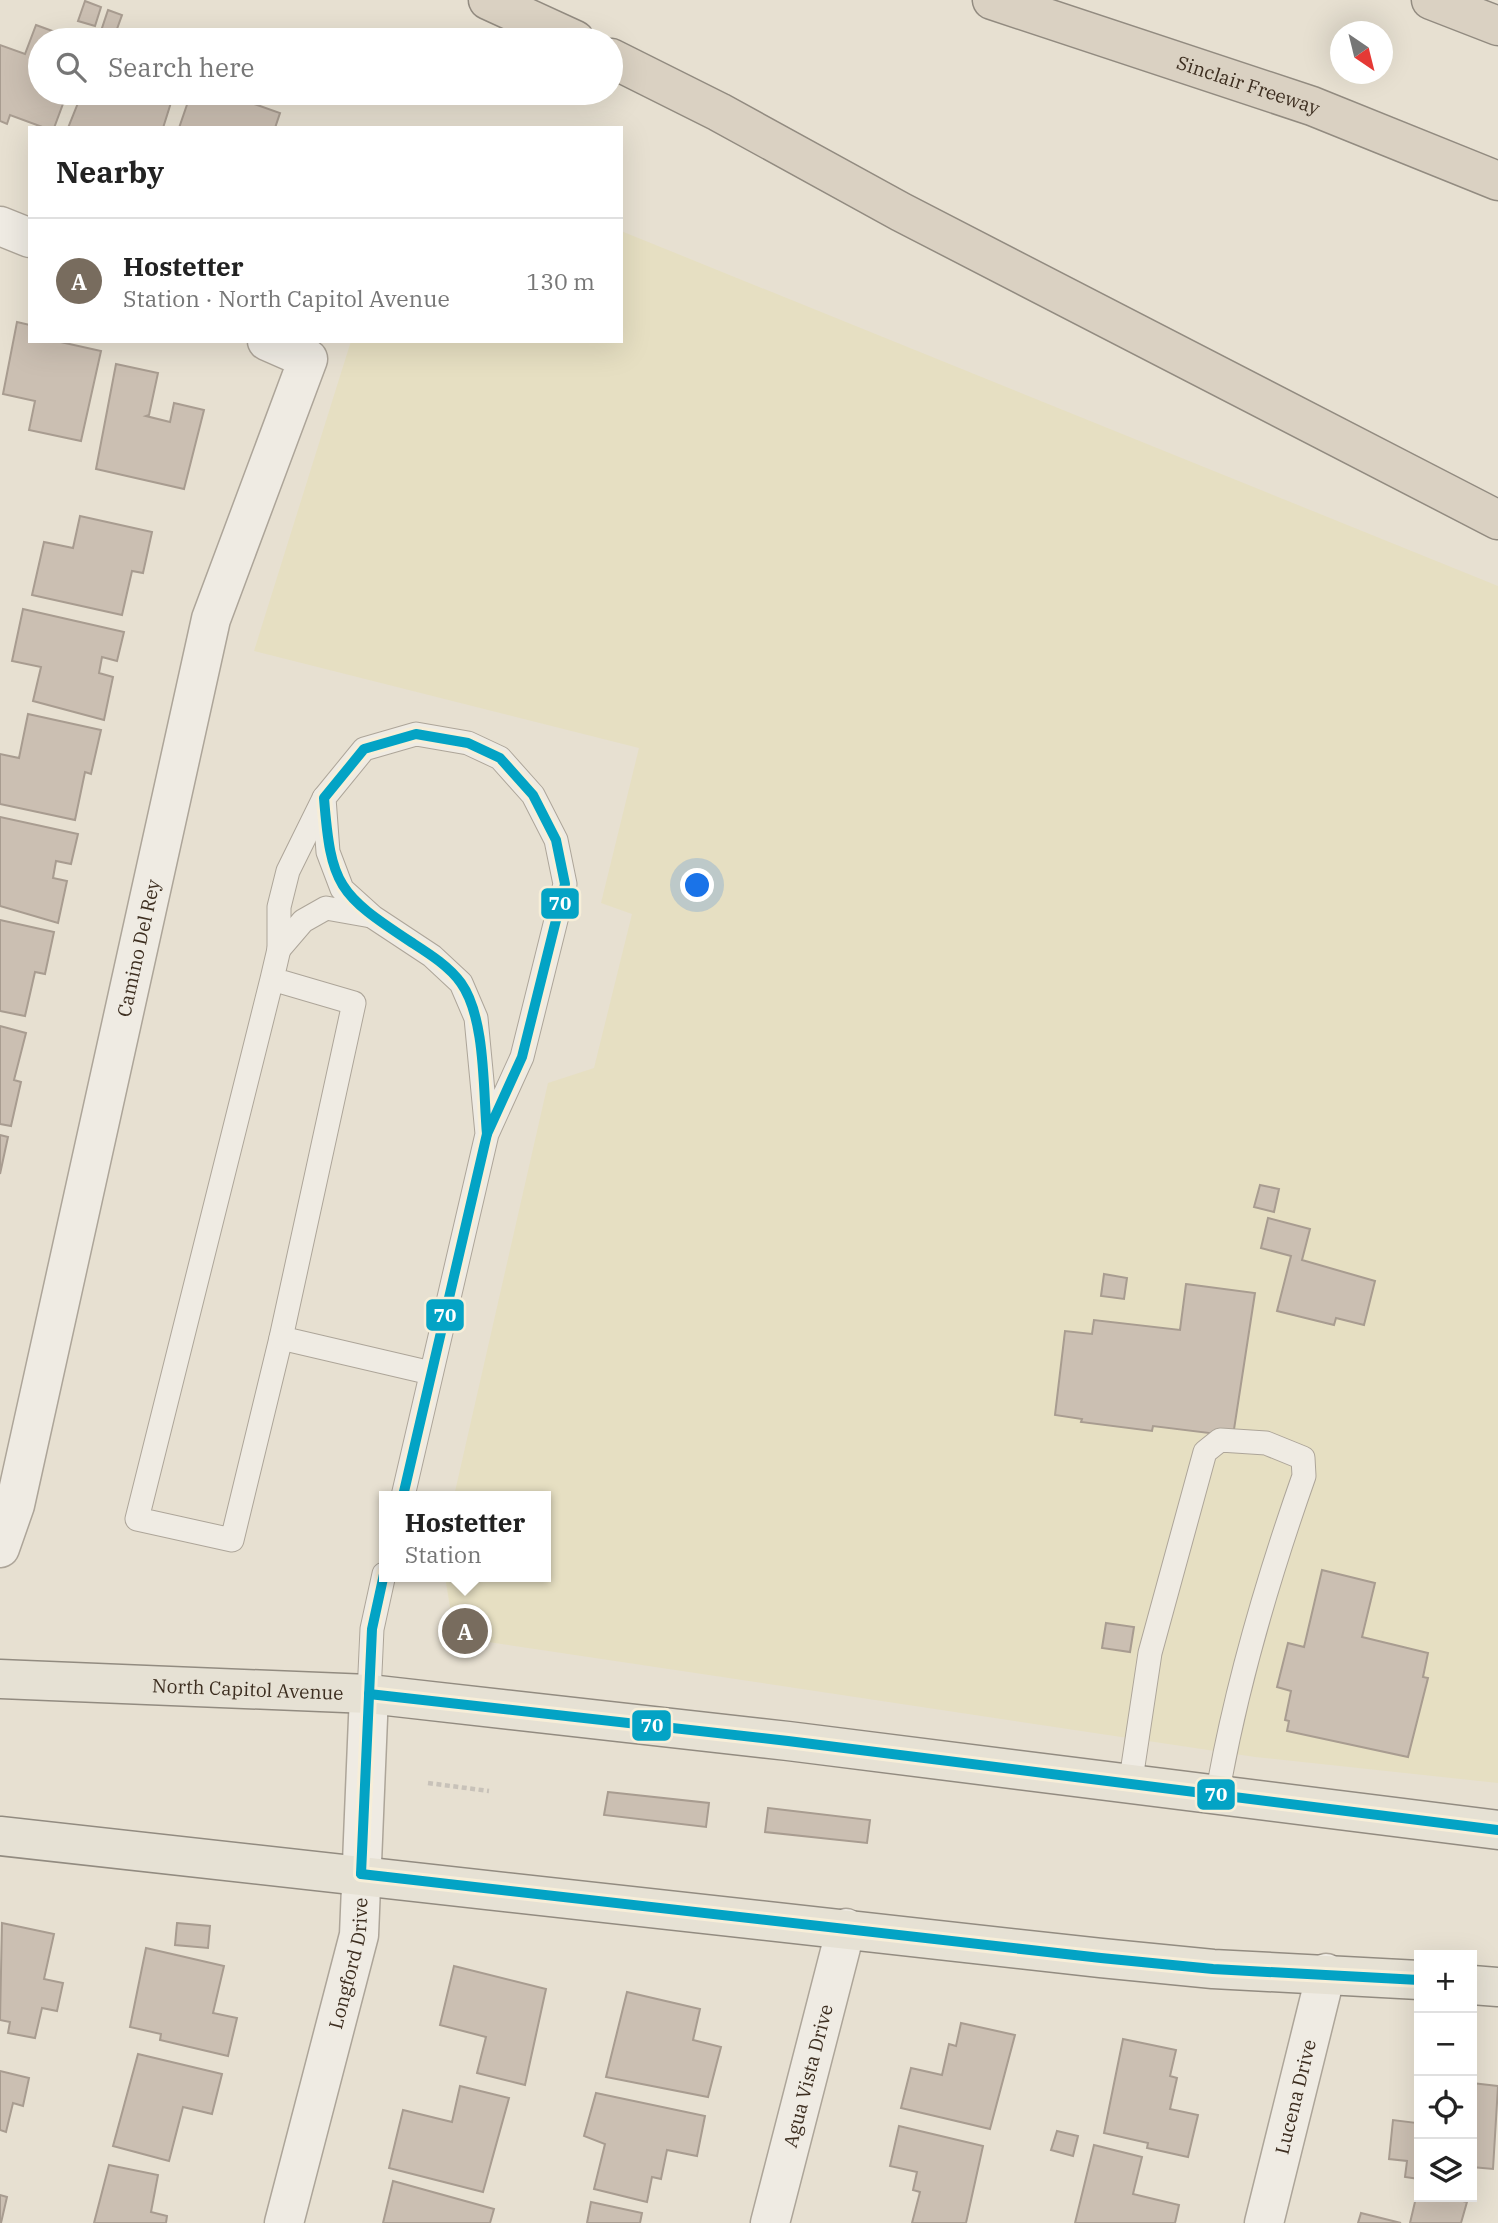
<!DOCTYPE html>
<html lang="en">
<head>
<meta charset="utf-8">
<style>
	:root { --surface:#fff; --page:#f6f6f6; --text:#222; --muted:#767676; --line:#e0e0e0; --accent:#786c5e }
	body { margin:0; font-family:"IBM Plex Serif",serif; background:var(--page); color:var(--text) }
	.controls { position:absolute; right:21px; bottom:21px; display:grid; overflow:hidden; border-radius:0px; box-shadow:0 7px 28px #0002 }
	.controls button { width:63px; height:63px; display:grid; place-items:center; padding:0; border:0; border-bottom:2px solid var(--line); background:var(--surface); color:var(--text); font:35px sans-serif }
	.compass { position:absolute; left:1330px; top:21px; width:63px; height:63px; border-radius:50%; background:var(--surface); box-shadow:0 7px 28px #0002; rotate:145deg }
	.you { position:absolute; left:698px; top:886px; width:24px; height:24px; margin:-18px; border:5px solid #fff; border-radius:50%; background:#1a73e8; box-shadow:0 0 0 10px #1a73e833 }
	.badge { display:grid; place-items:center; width:46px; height:46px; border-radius:50%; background:var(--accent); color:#fff; font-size:23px; font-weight:700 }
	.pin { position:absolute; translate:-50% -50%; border:4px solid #fff; box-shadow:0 2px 7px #0006 }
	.popup { position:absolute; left:379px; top:1491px; width:172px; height:91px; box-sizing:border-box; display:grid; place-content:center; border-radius:0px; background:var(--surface); filter:drop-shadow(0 2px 5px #0005); font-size:23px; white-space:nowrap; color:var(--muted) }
	.popup b { font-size:26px; color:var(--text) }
	.popup::after { content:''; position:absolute; left:50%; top:100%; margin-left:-14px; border:14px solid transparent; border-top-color:var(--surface) }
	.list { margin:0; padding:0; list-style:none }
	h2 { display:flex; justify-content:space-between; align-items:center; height:91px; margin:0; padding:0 28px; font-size:30px }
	h2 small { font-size:23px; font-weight:400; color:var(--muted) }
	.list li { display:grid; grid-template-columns:46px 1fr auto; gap:21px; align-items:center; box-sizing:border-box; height:126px; padding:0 28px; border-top:2px solid var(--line) }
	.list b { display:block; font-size:26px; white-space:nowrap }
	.list p { margin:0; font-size:23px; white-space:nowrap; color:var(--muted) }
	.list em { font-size:23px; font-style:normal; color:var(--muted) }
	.icon { flex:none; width:38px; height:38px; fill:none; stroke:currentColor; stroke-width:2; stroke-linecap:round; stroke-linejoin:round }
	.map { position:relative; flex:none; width:1498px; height:2223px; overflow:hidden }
	.search { position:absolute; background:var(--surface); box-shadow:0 7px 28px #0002; left:28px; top:28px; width:595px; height:77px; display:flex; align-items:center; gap:18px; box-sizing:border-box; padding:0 24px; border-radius:38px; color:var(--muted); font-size:26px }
	.panel { position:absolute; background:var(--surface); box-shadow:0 7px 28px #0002; left:28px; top:126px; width:595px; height:217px; border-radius:0px }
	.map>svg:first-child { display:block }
</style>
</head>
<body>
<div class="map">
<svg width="1498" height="2223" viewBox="0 0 1498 2223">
	<rect width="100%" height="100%" fill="#e7e0d1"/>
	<polygon fill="#e6dfc2" points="621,231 1498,586 1498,1783 1255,1757 455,1637 445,1577 546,1577 546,1496 454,1496 548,1083 594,1068 632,914 601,903 639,748 254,651 351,341 621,341"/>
	<g fill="#cbbfb2" stroke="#a89c90" stroke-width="2">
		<polygon points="85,1 101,7 95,26 78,21"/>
		<polygon points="108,10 122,15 113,40 98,40"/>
		<polygon points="36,25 77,40 40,40 40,93 67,93 54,128 45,128 10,115 7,124 0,121 0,45 25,54"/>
		<polygon points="176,33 195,40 171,40"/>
		<polygon points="82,93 174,93 163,128 68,128"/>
		<polygon points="191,93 223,93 280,113 275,128 179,128"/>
		<polygon points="17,322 30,325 30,341 56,341 101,351 81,441 29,430 35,401 3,394"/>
		<polygon points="116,364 158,373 149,415 146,416 170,422 174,403 204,410 184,489 96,469"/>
		<polygon points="80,516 152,532 143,573 132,571 122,615 32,595 44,542 73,548"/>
		<polygon points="23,609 124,632 117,661 102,657 99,673 113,677 104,720 33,701 41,667 12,661"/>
		<polygon points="28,714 101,730 91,774 85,772 75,820 0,804 0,754 19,758"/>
		<polygon points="0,817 78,834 71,864 56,861 53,878 67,881 58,923 0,906"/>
		<polygon points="0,920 54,932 45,974 35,972 25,1016 0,1011"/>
		<polygon points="0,1026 26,1033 14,1080 21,1082 11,1126 0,1124"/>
		<polygon points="0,1135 8,1137 0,1174"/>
		<polygon points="1260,1185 1279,1189 1274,1212 1254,1207"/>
		<polygon points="1268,1218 1310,1229 1302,1260 1375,1281 1364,1325 1336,1318 1334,1325 1277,1311 1291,1256 1261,1248"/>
		<polygon points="1104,1274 1127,1278 1124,1299 1101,1296"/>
		<polygon points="1186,1284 1255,1293 1233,1436 1153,1426 1152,1431 1081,1422 1082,1419 1055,1415 1065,1331 1092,1334 1094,1320 1180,1330"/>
		<polygon points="1322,1570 1375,1583 1362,1637 1428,1653 1423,1677 1428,1678 1408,1757 1287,1731 1289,1721 1285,1720 1291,1691 1277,1687 1288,1643 1304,1647"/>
		<polygon points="1106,1623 1134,1627 1130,1652 1102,1648"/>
		<polygon points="608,1792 709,1803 706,1827 604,1815"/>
		<polygon points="768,1808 870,1820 867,1843 765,1832"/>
		<polygon points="2,1923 54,1934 44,1979 63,1983 57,2011 42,2008 35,2038 8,2033 10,2022 0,2020"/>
		<polygon points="177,1923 210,1926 208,1948 175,1945"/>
		<polygon points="146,1948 224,1966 213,2013 237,2018 228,2056 160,2040 161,2034 130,2027"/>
		<polygon points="454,1966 546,1989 525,2085 477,2073 486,2037 440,2025"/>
		<polygon points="627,1992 700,2009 693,2040 721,2047 708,2097 606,2077"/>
		<polygon points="961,2023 1015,2035 990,2129 901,2108 911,2068 942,2075 949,2044 956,2046"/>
		<polygon points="1123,2039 1176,2050 1170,2076 1177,2078 1170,2109 1198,2115 1188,2157 1147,2148 1148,2143 1104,2133"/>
		<polygon points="138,2054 222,2074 212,2114 183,2107 169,2161 113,2146"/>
		<polygon points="0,2071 29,2078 23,2106 13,2103 6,2132 0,2130"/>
		<polygon points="1472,2083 1498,2086 1493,2169 1472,2167"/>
		<polygon points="460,2086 509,2098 483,2192 389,2168 403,2110 452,2122"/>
		<polygon points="596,2093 705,2116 697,2156 667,2150 661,2179 652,2177 647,2202 594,2189 605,2144 584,2136"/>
		<polygon points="1419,2094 1419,2179 1405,2177 1407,2161 1389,2159 1393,2120 1416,2123"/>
		<polygon points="899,2126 983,2146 966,2223 912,2223 920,2192 913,2190 917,2172 890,2166"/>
		<polygon points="1057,2131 1078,2136 1073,2156 1051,2150"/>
		<polygon points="1094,2145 1142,2157 1133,2194 1179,2205 1175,2223 1075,2223"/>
		<polygon points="109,2165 158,2175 151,2212 167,2216 166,2223 94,2223"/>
		<polygon points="393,2181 494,2209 490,2223 383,2223"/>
		<polygon points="1418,2189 1419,2197 1446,2197 1467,2202 1461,2223 1410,2223"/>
		<polygon points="0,2195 7,2197 1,2223 0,2223"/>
		<polygon points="591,2202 642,2213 640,2223 587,2223"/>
		<polygon points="1361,2213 1401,2223 1358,2223"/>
	</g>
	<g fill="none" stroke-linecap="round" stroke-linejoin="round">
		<g stroke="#ada599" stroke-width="25">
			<g id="service">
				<polyline points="279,949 303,921 326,908 371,916"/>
				<polyline points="272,979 354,1003 281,1338 232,1540 137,1519 272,979 279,949 279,907 288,871 324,798"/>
				<polyline points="281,1338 431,1373"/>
				<polyline points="403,1496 487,1134 522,1057 565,884 556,840 533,795 500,758 468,743 416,734 364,749 324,798 328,852 342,889 373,917 432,956 461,983 476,1018 487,1134"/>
				<polyline points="369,1694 372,1629 384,1574"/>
				<path d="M1130 1786 1150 1653 1205 1452 1220 1440 1266 1443 1303 1458 1304 1476C1267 1581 1236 1686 1217 1796"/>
			</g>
		</g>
		<g stroke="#ada599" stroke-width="41">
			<g id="minor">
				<polyline points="0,226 30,238"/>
				<path id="s1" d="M0 1548 15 1505 211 619 308 359 267 341"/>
				<path id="s2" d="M284 2223 359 1935 369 1694"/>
				<path id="s3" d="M770 2223 846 1928"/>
				<path id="s4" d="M1264 2223 1326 1973"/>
			</g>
		</g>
		<g stroke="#928b80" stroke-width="41">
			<g id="primary">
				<path id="s5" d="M0 1679 369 1694 788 1741 1498 1830"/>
				<polyline points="0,1836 1101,1958 1213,1969 1419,1980"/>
				<polyline points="1472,1985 1498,1987"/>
			</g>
		</g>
		<g stroke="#928b80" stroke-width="41">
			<g id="motorway">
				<polyline points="488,0 575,40"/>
				<path id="s6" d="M992 0 1312 106 1498 181"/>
				<polyline points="1431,0 1498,26"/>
				<polyline points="611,58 719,112 901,212 1498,520"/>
			</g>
		</g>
		<polyline stroke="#c8c2b9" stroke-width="4.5" stroke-dasharray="5 3.5" stroke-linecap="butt" points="428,1783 489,1791"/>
		<use href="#service" stroke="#efebe3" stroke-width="23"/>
		<use href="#minor" stroke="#efebe3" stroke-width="38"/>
		<use href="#primary" stroke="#e6e1d4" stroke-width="38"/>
		<use href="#motorway" stroke="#dad1c2" stroke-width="38"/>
		<g stroke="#f7eed8" stroke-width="16">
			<g id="bus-1">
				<path d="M416 734 468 743 500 758 533 795 556 840 565 884 522 1057 487 1134C483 1092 486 1018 461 983 449 966 428 953 411 942 338 894 331 886 324 798L364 749Z"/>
				<polyline points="403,1496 487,1134"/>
				<polyline points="369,1694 788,1741 1498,1830"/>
				<polyline points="361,1874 1101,1958 1213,1969 1419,1980"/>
				<polyline points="361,1874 372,1629 384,1574"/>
			</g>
		</g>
		<use href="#bus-1" stroke="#03a3c5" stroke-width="10"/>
	</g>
	<g text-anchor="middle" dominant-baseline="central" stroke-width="7" stroke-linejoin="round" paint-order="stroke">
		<g font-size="19" fill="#3d2e20" stroke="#f7eed8">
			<text stroke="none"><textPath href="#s6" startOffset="270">Sinclair Freeway</textPath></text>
			<text stroke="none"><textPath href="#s1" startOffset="616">Camino Del Rey</textPath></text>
			<text stroke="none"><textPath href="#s5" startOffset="248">North Capitol Avenue</textPath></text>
			<text stroke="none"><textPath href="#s2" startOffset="268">Longford Drive</textPath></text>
			<text stroke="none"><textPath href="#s3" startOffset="152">Agua Vista Drive</textPath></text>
			<text stroke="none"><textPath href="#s4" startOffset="130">Lucena Drive</textPath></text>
		</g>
	</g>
	<g stroke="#f7eed8" stroke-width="2.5">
		<rect x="540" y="887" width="40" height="33" rx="7" fill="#03a3c5"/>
		<rect x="425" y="1298" width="40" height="34" rx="7" fill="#03a3c5"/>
		<rect x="631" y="1709" width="41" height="33" rx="7" fill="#03a3c5"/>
		<rect x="1196" y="1778" width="40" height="33" rx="7" fill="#03a3c5"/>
	</g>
	<g font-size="19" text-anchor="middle" font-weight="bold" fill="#fff">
		<text x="560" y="910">70</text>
		<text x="445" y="1322">70</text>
		<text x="652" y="1732">70</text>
		<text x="1216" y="1801">70</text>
	</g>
</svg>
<div class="controls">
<button>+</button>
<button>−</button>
<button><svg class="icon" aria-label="locate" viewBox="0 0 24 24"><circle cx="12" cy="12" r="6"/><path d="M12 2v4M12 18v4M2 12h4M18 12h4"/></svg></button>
<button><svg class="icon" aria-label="layers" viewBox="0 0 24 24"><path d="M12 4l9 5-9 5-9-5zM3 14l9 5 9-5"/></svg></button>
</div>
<svg class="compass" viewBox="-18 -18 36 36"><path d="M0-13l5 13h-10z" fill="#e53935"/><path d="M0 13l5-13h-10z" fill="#767676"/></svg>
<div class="you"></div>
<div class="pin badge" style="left:465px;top:1631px">A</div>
<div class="popup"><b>Hostetter</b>Station</div>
<div class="search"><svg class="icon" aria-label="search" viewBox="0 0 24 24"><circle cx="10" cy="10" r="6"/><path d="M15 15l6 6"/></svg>Search here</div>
<section class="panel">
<h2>Nearby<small></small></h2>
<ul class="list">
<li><span class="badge">A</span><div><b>Hostetter</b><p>Station · North Capitol Avenue</p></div><em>130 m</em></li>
</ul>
</section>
</div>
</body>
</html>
